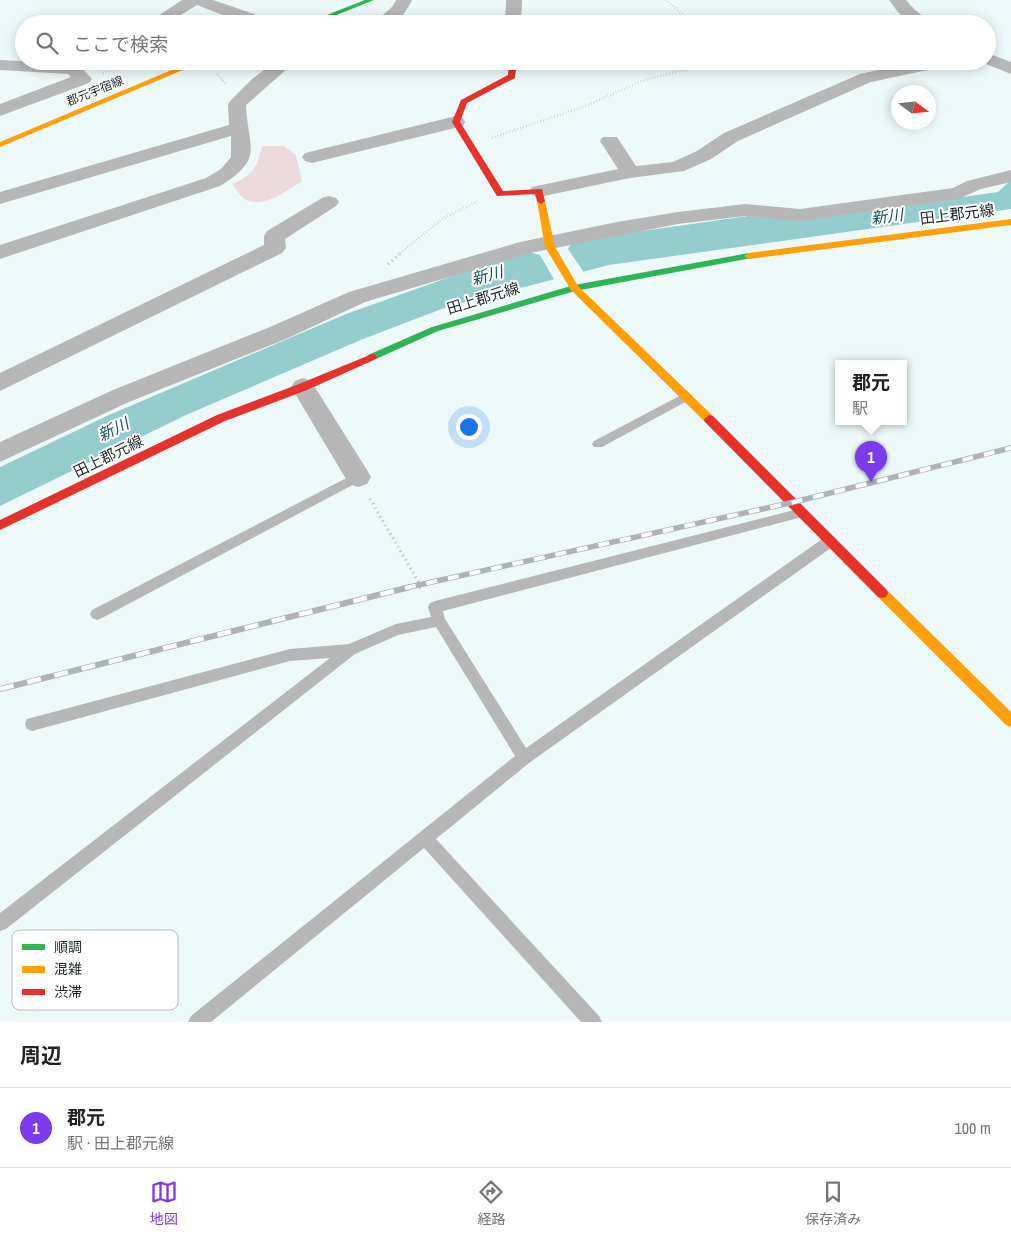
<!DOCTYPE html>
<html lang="ja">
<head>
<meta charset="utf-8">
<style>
	:root { --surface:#fff; --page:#f6f6f6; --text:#222; --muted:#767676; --line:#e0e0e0; --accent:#7c3aed }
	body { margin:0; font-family:"Archivo Narrow","Noto Sans JP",sans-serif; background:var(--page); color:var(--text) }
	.compass { position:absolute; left:891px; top:85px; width:45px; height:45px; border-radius:50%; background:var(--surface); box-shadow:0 2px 12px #0003; rotate:105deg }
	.you { position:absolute; left:468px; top:426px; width:18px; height:18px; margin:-12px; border:4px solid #fff; border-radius:50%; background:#1a73e8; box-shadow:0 0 0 8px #1a73e833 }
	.badge { display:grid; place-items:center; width:32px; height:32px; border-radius:50%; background:var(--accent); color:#fff; font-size:16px; font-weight:700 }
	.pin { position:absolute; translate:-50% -41px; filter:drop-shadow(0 1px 2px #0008) }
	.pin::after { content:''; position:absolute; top:26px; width:18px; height:15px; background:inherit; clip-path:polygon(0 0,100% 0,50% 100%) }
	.popup { position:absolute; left:835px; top:360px; width:72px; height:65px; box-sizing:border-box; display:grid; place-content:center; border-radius:0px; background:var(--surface); filter:drop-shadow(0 1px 4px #0005); font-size:16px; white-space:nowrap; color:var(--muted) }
	.popup b { font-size:19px; color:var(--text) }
	.popup::after { content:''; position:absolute; left:50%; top:100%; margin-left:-10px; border:10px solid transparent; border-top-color:var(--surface) }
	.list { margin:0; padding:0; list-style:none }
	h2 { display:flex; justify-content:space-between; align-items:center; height:65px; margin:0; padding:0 20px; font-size:21px }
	h2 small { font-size:16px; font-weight:400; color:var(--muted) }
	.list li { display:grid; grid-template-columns:32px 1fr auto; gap:15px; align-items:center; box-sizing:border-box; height:80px; padding:0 20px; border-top:1px solid var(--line) }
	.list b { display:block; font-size:19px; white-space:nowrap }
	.list p { margin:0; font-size:16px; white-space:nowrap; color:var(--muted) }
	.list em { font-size:16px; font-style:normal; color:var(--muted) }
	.icon { flex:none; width:28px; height:28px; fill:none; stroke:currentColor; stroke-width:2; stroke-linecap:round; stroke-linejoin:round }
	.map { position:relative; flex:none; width:1011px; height:1022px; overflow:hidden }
	.search { position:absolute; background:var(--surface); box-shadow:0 2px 12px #0003; left:15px; right:15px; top:15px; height:55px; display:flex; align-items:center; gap:12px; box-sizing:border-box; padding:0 18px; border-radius:28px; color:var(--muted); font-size:19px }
	.sheet { height:145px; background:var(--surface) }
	nav { display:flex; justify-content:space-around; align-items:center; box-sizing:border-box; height:70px; border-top:1px solid var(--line); background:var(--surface); font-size:14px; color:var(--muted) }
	nav a { display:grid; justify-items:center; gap:2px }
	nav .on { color:var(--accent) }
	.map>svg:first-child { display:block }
</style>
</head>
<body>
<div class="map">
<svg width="1011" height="1022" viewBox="0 0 1011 1022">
	<rect width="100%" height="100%" fill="#eefafa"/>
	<path fill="#eddadd" d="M262 146H284L296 155 302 181C288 190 262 210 245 199 240 196 236 188 232 184 253 175 257 168 262 146Z"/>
	<polygon fill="#95cdce" points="1009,182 1011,182 1011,209 609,265 447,307 363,339 186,415 0,506 0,467 109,415 346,314 497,260 586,239 748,216 799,220 998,192"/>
	<polygon fill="#eefafa" points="571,244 568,249 585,274 555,281 540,255 529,252"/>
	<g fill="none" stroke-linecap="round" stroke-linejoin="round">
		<g stroke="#b4b7b8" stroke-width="2.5" stroke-dasharray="0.5 2.5" stroke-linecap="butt">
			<polyline points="666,0 694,24"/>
			<polyline points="103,73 126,66"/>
			<polyline points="217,74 226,84"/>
			<polyline points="492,138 588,105 644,80 689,69 710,61"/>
			<polyline points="398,255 442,219 478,201"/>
		</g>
		<g stroke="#b4b7b8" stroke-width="3" stroke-dasharray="1 4" stroke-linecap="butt">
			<polyline points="388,264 400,254"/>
			<polyline points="370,499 422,588"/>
		</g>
		<polyline stroke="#b4b7b8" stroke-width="4" stroke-dasharray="1 4.5" stroke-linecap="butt" points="420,587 424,590"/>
		<g fill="#b7b7b8" fill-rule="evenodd">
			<polygon points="687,392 693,396 691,399 602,447 594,447 592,444 594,441"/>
			<polygon points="358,472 362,474 364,477 362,480 102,618 97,620 92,618 90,614 92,610"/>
			<polygon points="802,508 806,510 808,513 806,516 443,611 445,619 526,748 825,537 835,537 836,541 835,545 529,763 436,839 599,1016 602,1022 581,1022 424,848 211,1022 188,1022 191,1016 515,756 436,627 398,635 355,654 6,929 0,931 0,913 330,658 290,661 32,731 27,729 25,724 27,719 290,649 349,644 396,624 431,617 428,607 430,603 435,601"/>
		</g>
		<g fill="#b7b7b8" fill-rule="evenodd">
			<polygon points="182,0 213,0 254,14 266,24 246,24 197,5 166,24 146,24"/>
			<path d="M396 0H412C402 21 394 24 372 24L392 7Z"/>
			<polygon points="506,0 522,0 521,24 505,24"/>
			<path d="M889 0H906L915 10 933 24C909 24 903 20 889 0Z"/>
			<polygon points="987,53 1011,62 1011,74 981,62 987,61"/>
			<polygon points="0,60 73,64 79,65 92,79 89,83 0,116 0,104 71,77 68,74 0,70"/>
			<path d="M276 61H296L246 105C248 149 265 158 220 186L0 259V245L206 178 221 169 231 157V136L0 204V192L229 125 228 104 231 100 252 79Z"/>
			<polygon points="919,61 954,61 951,65 871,82 738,141 711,159 684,171 630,178 539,197 532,195 529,191 532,187 618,169 600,141 603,137 617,137 636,166 673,162 697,151 724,133 860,74"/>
			<polygon points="456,116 463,118 465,122 463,126 312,163 305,161 302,157 305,153"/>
			<polygon points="1011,170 1011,182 981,189 958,199 800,221 745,216 678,224 530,253 365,302 286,339 129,402 0,462 0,442 113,390 270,327 349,292 520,242 617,222 678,212 745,204 800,209 953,188 967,181"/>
			<polygon points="329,196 336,198 339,202 336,206 285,239 286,248 282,253 0,391 0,373 264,245 264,236 267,231 322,198"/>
			<polygon points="303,378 311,381 367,470 371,477 367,484 358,487 349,484 291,387 295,381"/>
		</g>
		<g fill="#30b455" fill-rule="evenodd">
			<polygon points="365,0 374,0 314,24 304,24"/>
			<polygon points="749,253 754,256 752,258 575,291 438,331 376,359 368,359 367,357 368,355 432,327 574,285"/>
		</g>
		<g fill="#ff9f0a" fill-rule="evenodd">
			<polygon points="193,61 204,61 0,147 0,142"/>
			<polygon points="541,198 545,201 555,247 578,286 713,416 714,419 713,422 705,422 571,290 545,247 537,201"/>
			<polygon points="1011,219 1011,225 749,259 744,256 749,253"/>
			<polygon points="882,588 886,589 1011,712 1011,727 1006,725 878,597 876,593 878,589"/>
		</g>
		<g fill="#e5322d" fill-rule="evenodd">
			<polygon points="509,61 517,61 515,78 467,103 460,122 503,191 542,189 545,201 541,204 537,201 535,194 497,196 452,122 461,100 508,75"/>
			<polygon points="372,354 376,355 377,357 376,359 307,390 225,421 0,530 0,520 217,415 299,384"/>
			<polygon points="709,415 713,416 886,589 888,593 886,597 882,598 878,597 705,422 704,419"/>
		</g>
		<g stroke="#aeb3b3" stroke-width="5.5">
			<polyline id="rail-far1" points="405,588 794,502 1011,448"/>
		</g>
		<g stroke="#aeb3b3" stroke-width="6">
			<polyline id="rail" points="0,689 410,587"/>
		</g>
		<use href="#rail-far1" stroke="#fff" stroke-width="4" stroke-dasharray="11" stroke-linecap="butt"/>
		<use href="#rail" stroke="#fff" stroke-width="4.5" stroke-dasharray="14" stroke-linecap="butt"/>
	</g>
	<g text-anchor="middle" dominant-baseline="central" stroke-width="4" stroke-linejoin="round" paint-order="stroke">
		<g font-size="12" fill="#1a2727" stroke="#fff">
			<text transform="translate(95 91) rotate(-22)">郡元宇宿線</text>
		</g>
		<g font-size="15" fill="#1a2727" stroke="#fff">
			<text transform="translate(957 214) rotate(-7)">田上郡元線</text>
			<text transform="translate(483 298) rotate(-17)">田上郡元線</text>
			<text transform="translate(108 456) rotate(-26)">田上郡元線</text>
		</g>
		<g font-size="16" font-style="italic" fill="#145557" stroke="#fff">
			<text transform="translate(887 216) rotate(-7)">新川</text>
			<text transform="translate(487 275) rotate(-15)">新川</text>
			<text transform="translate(113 429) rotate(-26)">新川</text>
		</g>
	</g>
	<rect x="12" y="930" width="166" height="80" rx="8" fill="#fff" stroke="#babebe" stroke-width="1"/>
	<rect x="22" y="944" width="23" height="6" fill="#30b455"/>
	<rect x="22" y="966" width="23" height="7" fill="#ff9f0a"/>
	<rect x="22" y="989" width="23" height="6" fill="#e5322d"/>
	<g font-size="14" fill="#1a2727">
		<text x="54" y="952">順調</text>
		<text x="54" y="974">混雑</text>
		<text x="54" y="997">渋滞</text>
	</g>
</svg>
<svg class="compass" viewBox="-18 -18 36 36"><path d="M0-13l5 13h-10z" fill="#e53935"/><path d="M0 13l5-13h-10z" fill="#767676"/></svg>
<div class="you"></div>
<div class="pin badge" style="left:871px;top:482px">1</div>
<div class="popup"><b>郡元</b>駅</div>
<div class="search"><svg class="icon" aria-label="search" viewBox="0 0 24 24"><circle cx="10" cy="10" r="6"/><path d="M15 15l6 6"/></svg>ここで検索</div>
</div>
<section class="sheet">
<h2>周辺<small></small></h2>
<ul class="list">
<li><span class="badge">1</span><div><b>郡元</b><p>駅 · 田上郡元線</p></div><em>100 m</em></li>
</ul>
</section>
<nav>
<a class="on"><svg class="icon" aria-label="map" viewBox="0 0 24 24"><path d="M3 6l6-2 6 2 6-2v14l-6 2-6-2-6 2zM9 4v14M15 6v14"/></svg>地図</a>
<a><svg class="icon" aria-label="directions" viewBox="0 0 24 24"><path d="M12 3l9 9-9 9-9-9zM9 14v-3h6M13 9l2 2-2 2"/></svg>経路</a>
<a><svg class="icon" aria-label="saved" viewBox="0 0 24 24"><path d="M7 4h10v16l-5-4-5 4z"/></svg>保存済み</a>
</nav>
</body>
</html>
